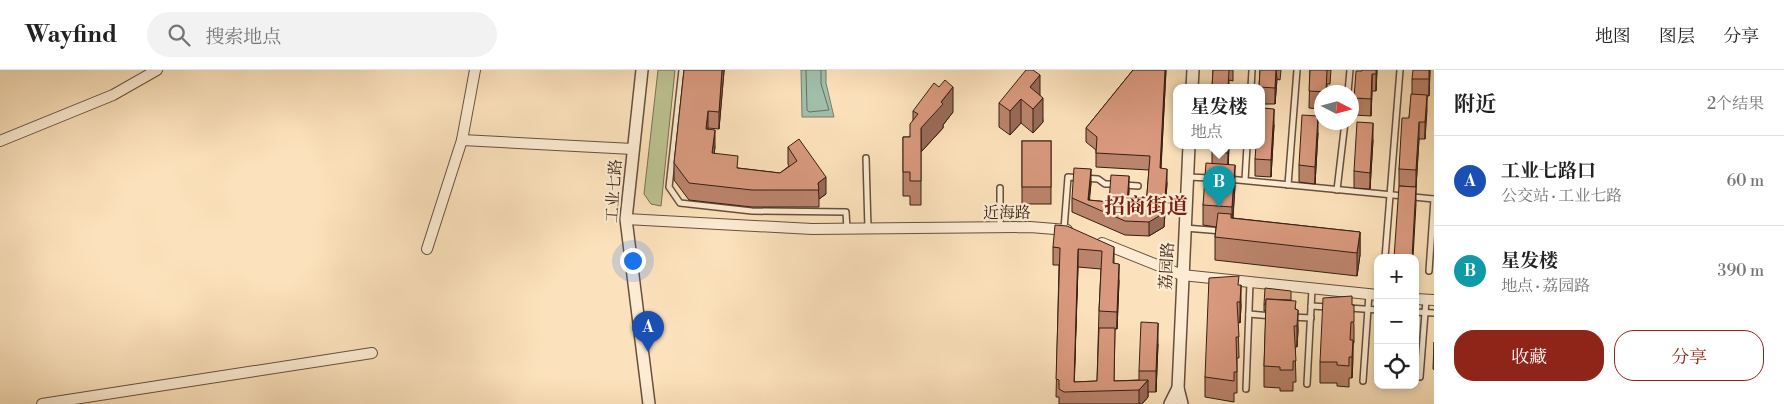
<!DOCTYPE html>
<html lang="zh">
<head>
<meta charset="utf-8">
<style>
	:root { --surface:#fff; --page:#f2f2f2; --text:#222; --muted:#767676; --line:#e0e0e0; --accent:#8f2418 }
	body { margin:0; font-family:"Libre Bodoni","Noto Serif SC",serif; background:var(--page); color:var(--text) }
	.controls { position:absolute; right:15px; bottom:15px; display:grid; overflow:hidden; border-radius:10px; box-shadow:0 2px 8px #0003 }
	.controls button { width:45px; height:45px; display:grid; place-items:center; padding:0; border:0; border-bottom:1px solid var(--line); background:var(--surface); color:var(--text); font:25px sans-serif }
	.compass { position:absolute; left:1314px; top:15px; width:45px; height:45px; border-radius:50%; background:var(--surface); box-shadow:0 2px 8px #0003; rotate:96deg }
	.you { position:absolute; left:632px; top:190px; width:18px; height:18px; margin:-12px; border:4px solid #fff; border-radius:50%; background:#1a73e8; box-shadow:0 0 0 8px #1a73e833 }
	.badge { display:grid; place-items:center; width:32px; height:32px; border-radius:50%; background:var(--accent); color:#fff; font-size:16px; font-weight:700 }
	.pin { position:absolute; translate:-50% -41px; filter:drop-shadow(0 1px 2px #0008) }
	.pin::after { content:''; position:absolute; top:26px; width:18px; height:15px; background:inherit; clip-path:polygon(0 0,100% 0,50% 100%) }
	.popup { position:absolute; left:1173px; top:14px; width:92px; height:65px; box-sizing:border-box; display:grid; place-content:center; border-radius:10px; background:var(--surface); filter:drop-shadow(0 1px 4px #0005); font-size:16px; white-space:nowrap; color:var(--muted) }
	.popup b { font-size:19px; color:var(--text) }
	.popup::after { content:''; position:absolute; left:50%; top:100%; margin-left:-10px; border:10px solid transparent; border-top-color:var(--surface) }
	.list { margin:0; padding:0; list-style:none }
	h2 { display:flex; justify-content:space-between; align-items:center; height:65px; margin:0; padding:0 20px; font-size:21px }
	h2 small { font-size:16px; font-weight:400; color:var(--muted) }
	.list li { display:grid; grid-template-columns:32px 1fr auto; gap:15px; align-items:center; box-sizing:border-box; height:90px; padding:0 20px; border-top:1px solid var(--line) }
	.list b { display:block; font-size:19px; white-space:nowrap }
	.list p { margin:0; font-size:16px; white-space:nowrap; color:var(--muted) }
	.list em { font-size:16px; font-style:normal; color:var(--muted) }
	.actions { display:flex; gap:10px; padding:15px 20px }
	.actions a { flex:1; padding:11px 0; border:1px solid var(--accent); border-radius:20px; text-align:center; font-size:18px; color:var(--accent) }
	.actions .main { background:var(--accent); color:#fff }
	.icon { flex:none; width:28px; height:28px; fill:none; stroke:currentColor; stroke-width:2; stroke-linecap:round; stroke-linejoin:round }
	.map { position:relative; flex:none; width:1434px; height:334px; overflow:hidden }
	header { display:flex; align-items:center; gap:30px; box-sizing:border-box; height:70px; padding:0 25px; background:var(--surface); border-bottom:1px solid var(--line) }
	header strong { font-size:24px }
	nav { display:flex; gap:28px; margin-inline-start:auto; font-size:18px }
	.search { width:350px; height:45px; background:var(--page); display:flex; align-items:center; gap:12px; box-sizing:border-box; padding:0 18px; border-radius:28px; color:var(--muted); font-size:19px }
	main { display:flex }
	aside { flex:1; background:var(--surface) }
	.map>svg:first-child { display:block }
</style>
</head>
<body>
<header>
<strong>Wayfind</strong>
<div class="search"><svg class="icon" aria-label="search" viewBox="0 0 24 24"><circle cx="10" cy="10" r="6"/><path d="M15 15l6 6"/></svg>搜索地点</div>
<nav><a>地图</a><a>图层</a><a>分享</a></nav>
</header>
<main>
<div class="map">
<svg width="1434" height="334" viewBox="0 0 1434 334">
	<rect width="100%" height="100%" fill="#fce2bc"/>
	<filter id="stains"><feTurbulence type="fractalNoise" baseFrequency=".004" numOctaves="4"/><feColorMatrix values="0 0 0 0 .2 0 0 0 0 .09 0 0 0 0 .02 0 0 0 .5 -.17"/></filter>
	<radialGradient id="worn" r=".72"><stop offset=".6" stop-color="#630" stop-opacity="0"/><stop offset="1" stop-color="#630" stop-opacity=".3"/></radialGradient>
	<polygon fill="#bdc392" stroke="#797052" points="658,0 675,0 661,136 651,134 644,124"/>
	<polygon fill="#a0bfaa" stroke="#757f6e" points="801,0 826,0 826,13 834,47 802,47"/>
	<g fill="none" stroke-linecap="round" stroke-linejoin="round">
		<polyline stroke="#6a6e5e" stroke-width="1" points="806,0 807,40 809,42 829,40 821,14 821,0"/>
		<g stroke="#674f3d" stroke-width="8">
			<g id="service">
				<polyline points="682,0 669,117 680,133 752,141 846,142 847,159"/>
				<polyline points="1251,18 1252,0"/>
				<polyline points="1348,22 1350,0"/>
				<polyline points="866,88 868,159"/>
				<polyline points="1188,107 1210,108"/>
				<polyline points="1228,109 1434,129"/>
				<polyline points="1245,110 1247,76"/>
				<polyline points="1124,115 1138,116"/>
				<polyline points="1288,115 1297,0"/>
				<polyline points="1000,118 1000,157"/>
				<polyline points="1337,120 1345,52"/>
				<polyline points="1185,158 1222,161"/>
				<polyline points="1064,159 1068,107 1098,109 1105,114 1116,114"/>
				<polyline points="1385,188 1400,0"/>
				<polyline points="1429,201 1434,129"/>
				<polyline points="1311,236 1328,237"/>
				<polyline points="1349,238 1378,240"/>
				<polyline points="1415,242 1434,243"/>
				<polyline points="1249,244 1273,246"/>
				<polyline points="1291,247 1311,248"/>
				<polyline points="1420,307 1426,230"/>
				<polyline points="1363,311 1369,224"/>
				<polyline points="1307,314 1312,219"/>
				<polyline points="1246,319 1250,213"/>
			</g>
		</g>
		<g stroke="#674f3d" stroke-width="12">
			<g id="minor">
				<polyline points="462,70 633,79"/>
				<polyline points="0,71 113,25 157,0"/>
				<polyline points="626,149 812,159 1030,157 1067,160"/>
				<polyline points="1102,173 1182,205 1378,225"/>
				<polyline points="427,179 462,70 475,0"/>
				<polyline points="1415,229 1434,230"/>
				<polyline points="42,334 372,283"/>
			</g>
		</g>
		<g stroke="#674f3d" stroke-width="14">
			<g id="tertiary">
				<polyline points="642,0 626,149 649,334"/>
				<polyline points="1192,18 1193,0"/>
				<polyline points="1170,334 1178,318"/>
				<polyline points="1182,334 1178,318 1189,76"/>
			</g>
		</g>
		<use href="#service" stroke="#fdecd3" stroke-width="5"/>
		<use href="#minor" stroke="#fdecd3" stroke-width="10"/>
		<use href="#tertiary" stroke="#fdecd3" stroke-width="11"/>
	</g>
	<g fill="#bb846c" stroke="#351e13" fill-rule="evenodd">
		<polygon points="684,0 725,0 724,1 719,59 708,58 708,59 715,77 714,83 738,98 780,103 789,96 788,94 788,77 826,124 819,129 819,137 752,137 689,130 674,110 674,93"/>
		<polygon points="1133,0 1166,0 1161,99 1167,113 1164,157 1149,166 1125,165 1072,142 1072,128 1091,113 1089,130 1109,132 1129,120 1128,134 1146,136 1149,100 1096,97 1096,80 1086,72 1086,58"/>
		<polygon points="1213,0 1233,0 1233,11 1229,10 1229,18 1212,18"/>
		<polygon points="1260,0 1281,0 1280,10 1277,9 1275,34 1262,34 1262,18 1259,18"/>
		<polygon points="1310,0 1331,0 1330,14 1327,14 1327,22 1322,22 1322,39 1309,38"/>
		<polygon points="1377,0 1376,21 1372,21 1371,46 1354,45 1354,28 1362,1"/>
		<polygon points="1430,0 1429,26 1427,26 1425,69 1419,69 1416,117 1399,116 1399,99 1409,48 1412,24 1412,9"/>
		<polygon points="1040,25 1043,52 1033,63 1021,53 1010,65 999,57 999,33"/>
		<polygon points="913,41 953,42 943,55 943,58 921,82 921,135 910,135 910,126 903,126 903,67 910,67 913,50"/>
		<polygon points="1274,55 1271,107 1255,106 1255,89"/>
		<polygon points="1318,63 1315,114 1299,112 1299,95"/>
		<polygon points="1373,70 1370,119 1354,118 1354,101"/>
		<rect x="1022" y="71" width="29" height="63"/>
		<polygon points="1212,76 1229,76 1228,95 1235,116 1233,148 1360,162 1360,185 1357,206 1215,190 1215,167 1216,157 1203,155 1203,135 1212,94"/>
		<path d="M1053 177H1114V193L1119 211 1117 259H1115L1114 311 1139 310V301L1158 274 1156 322H1148V327L1142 334H1059V327H1056L1059 195H1053ZM1078 197 1101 199 1099 241 1097 311 1074 312Z"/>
		<polygon points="1239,215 1241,236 1240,253 1238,252 1239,288 1237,288 1237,323 1234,323 1234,332 1205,327 1205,307"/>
		<polygon points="1291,230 1296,239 1298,260 1297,277 1295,277 1296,312 1293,312 1293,321 1280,321 1280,318 1264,317 1264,296 1266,241 1264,241 1264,234"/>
		<polygon points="1352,235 1354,256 1354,273 1353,273 1352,308 1349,308 1349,317 1337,316 1337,313 1320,313 1320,292"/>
		<polygon points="1434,272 1434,300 1433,299"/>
	</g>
	<g fill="#986b58" stroke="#351e13">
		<polygon points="722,0 725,0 724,1 719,59 719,42"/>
		<polygon points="1165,0 1166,0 1160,113 1160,98"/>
		<polygon points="1276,0 1277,9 1275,34 1275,18"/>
		<polygon points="1376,0 1377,0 1376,21"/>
		<polygon points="1429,0 1430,0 1429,26"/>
		<polygon points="1372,4 1372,21 1371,46 1371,29"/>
		<polygon points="1040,5 1040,29 1030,17"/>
		<polygon points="953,17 953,42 943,55 943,58 921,82 921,58"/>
		<polygon points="1427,25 1427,41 1425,69 1425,52"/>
		<polygon points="1043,28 1043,52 1033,63 1033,39"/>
		<polygon points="1021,29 1021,53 1010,65 1010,41"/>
		<polygon points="1274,39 1274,55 1271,107 1271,90"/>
		<polygon points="708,41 708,58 706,76 706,59"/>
		<polygon points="1318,46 1318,63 1315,114 1315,97"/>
		<polygon points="1419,52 1419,69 1416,117 1416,100"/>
		<polygon points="1373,53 1373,70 1370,119 1370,103"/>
		<polygon points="715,60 715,77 712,100 712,83"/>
		<polygon points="1228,76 1229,76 1228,100"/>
		<polygon points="1235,95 1235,116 1232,158 1232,137"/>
		<polygon points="1091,99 1091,113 1089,135 1088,135"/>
		<polygon points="1167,99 1167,113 1164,157 1149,166 1149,152"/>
		<polygon points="1129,106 1129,120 1127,148 1127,134"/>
		<polygon points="826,107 826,124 819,129 818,113"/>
		<polygon points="1416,117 1416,134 1413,188 1412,188"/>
		<polygon points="1360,162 1360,185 1357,206 1357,183"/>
		<polygon points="1078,179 1078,197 1074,322"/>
		<polygon points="1119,194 1119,211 1117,259 1117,242"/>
		<polygon points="1241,215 1241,236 1240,253 1240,232"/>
		<polygon points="1298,240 1298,260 1297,277 1297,256"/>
		<polygon points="1158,253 1158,274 1156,322 1156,301"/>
		<polygon points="1353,270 1353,291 1352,308 1352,287"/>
		<polygon points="1148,310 1148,327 1142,334 1139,334 1139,320"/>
	</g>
	<g fill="#d9997e" stroke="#351e13">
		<polygon points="684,0 722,0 719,42 708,41 706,59 715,60 712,83 738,86 737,98 780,103 797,91 788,77 799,69 826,107 818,113 819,120 752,120 689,113 674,93"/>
		<polygon points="1026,0 1033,0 1040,5 1030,17 1043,28 1033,39 1021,29 1010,41 999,33"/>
		<polygon points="1133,0 1165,0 1160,98 1167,99 1164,143 1149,152 1125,151 1072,128 1074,98 1091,99 1088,130 1109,132 1111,105 1129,106 1127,134 1146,136 1150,86 1096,83 1097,67 1086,58"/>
		<polygon points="1213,0 1229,0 1228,18 1212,18"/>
		<polygon points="1260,0 1276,0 1275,18 1259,17"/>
		<polygon points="1310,0 1327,0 1326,22 1309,21"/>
		<polygon points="1362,0 1376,0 1376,4 1372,4 1371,29 1354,28 1356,1 1362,1"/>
		<polygon points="1413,0 1429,0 1429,9 1412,9"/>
		<polygon points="945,10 953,17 941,32 943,34 921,58 921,111 910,111 910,102 903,102 903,67 910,67 910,54 918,44 913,41 934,13 939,17"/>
		<polygon points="1411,24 1427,25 1425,52 1419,52 1416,100 1399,99 1402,48 1409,48"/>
		<polygon points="1262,38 1274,39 1271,90 1255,89 1256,76 1262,76"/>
		<polygon points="1302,45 1318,46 1315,97 1299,95"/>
		<polygon points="1357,52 1373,53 1370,103 1354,101"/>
		<rect x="1022" y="71" width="29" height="46"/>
		<polygon points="1212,76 1228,76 1228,83 1212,82"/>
		<polygon points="1206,93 1235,95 1232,137 1203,135"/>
		<polygon points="1399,116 1416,117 1412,188 1394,188"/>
		<polygon points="1218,143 1231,144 1231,148 1360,162 1357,183 1215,167"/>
		<polygon points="1055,155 1067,156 1114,177 1113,193 1119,194 1117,242 1099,241 1102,181 1078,179 1074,312 1097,311 1099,258 1115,258 1114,311 1148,310 1139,320 1064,322 1059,319 1059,310 1056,309 1060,178 1053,177"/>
		<polygon points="1239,206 1238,215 1241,215 1240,232 1237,232 1239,267 1236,267 1237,302 1234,302 1234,311 1205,307 1209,208"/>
		<polygon points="1265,218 1291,221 1291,230 1266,229 1266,234 1264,234"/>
		<polygon points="1352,226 1352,235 1354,235 1354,252 1351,252 1350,270 1353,270 1352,287 1349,287 1349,296 1337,295 1337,292 1320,292 1323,228"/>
		<polygon points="1266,229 1296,231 1295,239 1298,240 1297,256 1294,256 1296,291 1293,291 1293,300 1280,300 1280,297 1264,296"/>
		<polygon points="1141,252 1158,253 1156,301 1139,301"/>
	</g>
	<g text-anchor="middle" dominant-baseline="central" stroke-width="4.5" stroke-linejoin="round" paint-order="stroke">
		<g font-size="16" fill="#351e13" stroke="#fdecd3">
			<text transform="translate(614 121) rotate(-86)">工业七路</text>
			<text x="1007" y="143">近海路</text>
			<text transform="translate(1167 196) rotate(-87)">荔园路</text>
		</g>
		<g font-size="21" font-weight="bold" fill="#7a1f14" stroke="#fdecd3">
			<text x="1146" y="137">招商街道</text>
		</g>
	</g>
	<rect width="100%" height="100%" filter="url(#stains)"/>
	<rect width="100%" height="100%" fill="url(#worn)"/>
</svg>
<div class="controls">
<button>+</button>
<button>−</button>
<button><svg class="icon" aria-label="locate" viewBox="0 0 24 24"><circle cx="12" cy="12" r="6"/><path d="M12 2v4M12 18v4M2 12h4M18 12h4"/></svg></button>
</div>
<svg class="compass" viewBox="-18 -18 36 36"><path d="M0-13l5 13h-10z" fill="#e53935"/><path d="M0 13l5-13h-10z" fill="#767676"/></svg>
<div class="you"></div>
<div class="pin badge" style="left:648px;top:282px;background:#1a4fb4">A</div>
<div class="pin badge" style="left:1219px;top:137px;background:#0f9aa8">B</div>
<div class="popup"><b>星发楼</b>地点</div>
</div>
<aside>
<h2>附近<small>2个结果</small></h2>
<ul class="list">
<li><span class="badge" style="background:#1a4fb4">A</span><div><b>工业七路口</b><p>公交站 · 工业七路</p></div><em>60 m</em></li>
<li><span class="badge" style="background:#0f9aa8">B</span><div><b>星发楼</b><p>地点 · 荔园路</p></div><em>390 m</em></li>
</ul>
<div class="actions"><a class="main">收藏</a><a>分享</a></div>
</aside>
</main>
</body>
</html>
